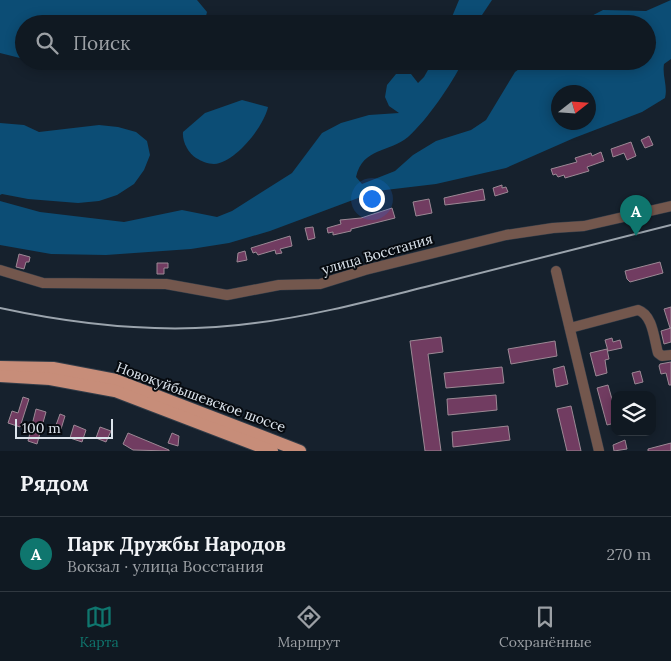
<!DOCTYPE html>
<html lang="ru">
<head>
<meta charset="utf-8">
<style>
	:root { --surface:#101922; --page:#1e262f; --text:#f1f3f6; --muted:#9ca0a5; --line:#303840; --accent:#0f766e }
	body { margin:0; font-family:Lora,serif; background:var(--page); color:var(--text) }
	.controls { position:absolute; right:15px; bottom:15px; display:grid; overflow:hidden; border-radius:10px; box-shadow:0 2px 12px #0003 }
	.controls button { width:45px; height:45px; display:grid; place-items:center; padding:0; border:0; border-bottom:1px solid var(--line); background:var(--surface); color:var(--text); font:25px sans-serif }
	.compass { position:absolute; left:551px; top:85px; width:45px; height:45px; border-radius:50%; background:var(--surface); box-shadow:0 2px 12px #0003; rotate:73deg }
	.scale { position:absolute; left:15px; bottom:12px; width:98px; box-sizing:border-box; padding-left:5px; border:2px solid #dce4ec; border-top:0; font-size:14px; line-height:18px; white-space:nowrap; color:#dce4ec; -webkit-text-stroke:4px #060a0f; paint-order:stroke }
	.you { position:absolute; left:371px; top:198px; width:18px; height:18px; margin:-12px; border:4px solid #fff; border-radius:50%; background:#1a73e8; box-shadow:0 0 0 8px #1a73e833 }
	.badge { display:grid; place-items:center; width:32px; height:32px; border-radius:50%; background:var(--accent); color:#fff; font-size:16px; font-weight:700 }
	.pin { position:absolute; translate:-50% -41px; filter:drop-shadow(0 1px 2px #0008) }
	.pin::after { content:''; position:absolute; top:26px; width:18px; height:15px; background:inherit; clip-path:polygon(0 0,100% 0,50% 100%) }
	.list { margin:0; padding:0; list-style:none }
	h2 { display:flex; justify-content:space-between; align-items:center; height:65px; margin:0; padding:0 20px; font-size:21px }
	h2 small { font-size:16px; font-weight:400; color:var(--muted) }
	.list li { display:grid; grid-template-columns:32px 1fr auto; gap:15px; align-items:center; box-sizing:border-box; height:75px; padding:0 20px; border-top:1px solid var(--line) }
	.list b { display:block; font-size:19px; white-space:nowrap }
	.list p { margin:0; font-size:16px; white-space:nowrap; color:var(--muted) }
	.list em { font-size:16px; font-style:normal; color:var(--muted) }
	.icon { flex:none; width:28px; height:28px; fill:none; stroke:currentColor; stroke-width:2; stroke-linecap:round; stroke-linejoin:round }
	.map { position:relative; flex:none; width:671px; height:451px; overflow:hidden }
	.search { position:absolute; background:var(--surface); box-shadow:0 2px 12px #0003; left:15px; right:15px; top:15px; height:55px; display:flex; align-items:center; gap:12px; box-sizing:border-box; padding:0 18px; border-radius:28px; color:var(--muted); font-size:19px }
	.sheet { height:140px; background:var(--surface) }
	nav { display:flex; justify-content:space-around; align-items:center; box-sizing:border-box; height:70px; border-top:1px solid var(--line); background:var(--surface); font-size:14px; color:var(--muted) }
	nav a { display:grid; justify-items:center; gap:2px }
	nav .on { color:var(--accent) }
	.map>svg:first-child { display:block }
</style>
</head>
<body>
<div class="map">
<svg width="671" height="451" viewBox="0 0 671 451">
	<rect width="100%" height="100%" fill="#16212d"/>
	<g fill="#0c4d75" fill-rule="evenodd">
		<polygon points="0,0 197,0 207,12 204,24 24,24 24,59 0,53"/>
		<polygon points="459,0 492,0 476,24 449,24"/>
		<path d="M671 0V59L664 64C662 76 668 86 665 98L642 112 574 138 506 168 436 184 377 191 270 231 229 243 191 249 106 255 51 254 0 245V201L40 212 124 222 182 210 217 217 232 211 292 173 322 133 341 123 369 115 399 113 389 106 385 97 387 85 396 74H411L418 83 424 77 433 61H463C451 85 428 119 408 137 389 153 363 147 356 177L362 184 395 171 413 155 436 141 471 130 486 120 515 72 530 61H647V24H576L603 10 646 11ZM588 92V122H558V92Z"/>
		<path d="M242 100 268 107C264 126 236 162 214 164 208 164 201 161 196 158 188 153 182 141 183 132L205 113Z"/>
		<polygon points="0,123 24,125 39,132 99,125 118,127 136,132 147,141 150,155 144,170 134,184 117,195 99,201 78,203 28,199 2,194 0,195"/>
	</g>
	<g fill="#713c61" stroke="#9c8995">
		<polygon points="649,136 653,145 645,148 641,140"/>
		<polygon points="631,142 636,156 627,160 624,153 613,157 611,149"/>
		<polygon points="601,152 604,161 587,167 589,171 565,178 564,175 558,177 556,174 553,175 551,169 577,162 575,158 591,153 592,156"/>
		<polygon points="502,185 502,188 506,187 508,192 495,196 493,188"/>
		<polygon points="483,189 485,200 445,205 444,198"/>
		<polygon points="429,199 432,213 416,216 413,202"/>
		<polygon points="392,208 395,218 351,229 351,231 333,235 333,232 328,233 327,228 341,224 340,220 361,218"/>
		<polygon points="313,227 315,238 308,240 305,228"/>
		<polygon points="290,236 292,246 280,249 282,253 276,254 275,250 258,255 256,252 253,253 251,248"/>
		<polygon points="245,251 247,260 237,262 238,253"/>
		<polygon points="19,254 30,257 29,262 26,262 24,269 16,267"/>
		<polygon points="660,262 663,273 630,282 627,279 625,271"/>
		<polygon points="157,263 168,263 168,268 164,268 164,274 157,274"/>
		<polygon points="671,307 671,327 670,328 664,309"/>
		<polygon points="671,328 671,342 664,344 661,331"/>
		<polygon points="441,337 443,352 428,354 441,451 425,451 410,341"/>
		<polygon points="612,338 613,342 620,340 622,348 608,351 605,340"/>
		<polygon points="555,341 557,356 511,364 508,349"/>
		<polygon points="607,349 609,359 605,360 607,373 596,376 590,353"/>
		<polygon points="671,362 671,385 669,385 666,373 661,374 659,366 660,364"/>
		<polygon points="564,366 568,384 556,387 553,369"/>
		<polygon points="502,367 504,383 446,388 444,373"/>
		<polygon points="640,371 643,382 635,384 632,373"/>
		<polygon points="608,385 615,410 615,423 607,425 597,388"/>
		<polygon points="496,395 497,410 448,415 447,399"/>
		<polygon points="23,397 29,399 20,427 8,423 12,411 18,413"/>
		<polygon points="571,406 581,451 567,451 557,409"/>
		<polygon points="36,409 46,412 37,444 28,441"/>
		<polygon points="60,414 65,416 61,429 55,428"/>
		<polygon points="74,425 86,430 82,442 70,438"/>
		<polygon points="508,426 510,440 453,447 452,432"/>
		<polygon points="100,427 111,431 106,442 96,438"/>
		<polygon points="128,433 169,450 169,451 133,450 123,444"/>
		<polygon points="172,433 179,436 178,446 168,443"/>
		<polygon points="625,440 627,449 614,451 613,445"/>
		<polygon points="671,443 671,451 648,451 648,449"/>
	</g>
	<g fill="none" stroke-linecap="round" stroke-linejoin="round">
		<g stroke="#323c48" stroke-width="11">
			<g id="minor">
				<polyline points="0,270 43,283 166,284 227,295 279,285 320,284 365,270 506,235 553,228 584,226 671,206"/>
				<polyline points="556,271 599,451"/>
				<path d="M570 328 638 310C653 315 654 339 658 353L662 356 671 355"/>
			</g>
		</g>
		<g stroke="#323c48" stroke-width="14">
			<g id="major">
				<polyline points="0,367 53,368 116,380 300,451"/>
				<polyline points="0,376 50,379 115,391 272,451"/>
			</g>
		</g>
		<use href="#minor" stroke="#73574d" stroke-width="10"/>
		<use href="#major" stroke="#c78d79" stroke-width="12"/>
		<path stroke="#9ba4ad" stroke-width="2" d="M0 308C83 326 170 335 255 323 313 316 369 301 425 287 507 266 589 245 671 225"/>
	</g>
	<g text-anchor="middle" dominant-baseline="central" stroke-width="4" stroke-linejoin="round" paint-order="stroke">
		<g font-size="14" fill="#dce4ec" stroke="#060a0f">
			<text transform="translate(377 254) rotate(-16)">улица Восстания</text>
			<text transform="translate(201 397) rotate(20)">Новокуйбышевское шоссе</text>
		</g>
	</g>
</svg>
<div class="controls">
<button><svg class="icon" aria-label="layers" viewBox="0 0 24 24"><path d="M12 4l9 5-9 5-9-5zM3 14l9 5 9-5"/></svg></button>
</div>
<svg class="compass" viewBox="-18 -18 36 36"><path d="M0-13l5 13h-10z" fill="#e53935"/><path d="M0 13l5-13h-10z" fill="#9ca0a5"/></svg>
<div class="scale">100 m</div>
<div class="you"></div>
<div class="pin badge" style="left:636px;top:236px">A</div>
<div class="search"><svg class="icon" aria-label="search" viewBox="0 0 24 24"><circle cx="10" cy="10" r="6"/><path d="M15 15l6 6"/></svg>Поиск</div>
</div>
<section class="sheet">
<h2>Рядом<small></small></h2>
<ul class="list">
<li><span class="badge">A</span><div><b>Парк Дружбы Народов</b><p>Вокзал · улица Восстания</p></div><em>270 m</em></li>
</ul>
</section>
<nav>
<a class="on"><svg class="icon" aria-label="map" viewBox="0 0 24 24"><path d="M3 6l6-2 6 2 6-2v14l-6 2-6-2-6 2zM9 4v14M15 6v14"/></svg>Карта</a>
<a><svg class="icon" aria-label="directions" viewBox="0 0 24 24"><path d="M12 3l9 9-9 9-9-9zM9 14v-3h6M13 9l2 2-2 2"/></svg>Маршрут</a>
<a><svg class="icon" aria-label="saved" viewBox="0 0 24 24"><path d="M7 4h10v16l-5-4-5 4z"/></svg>Сохранённые</a>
</nav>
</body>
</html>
